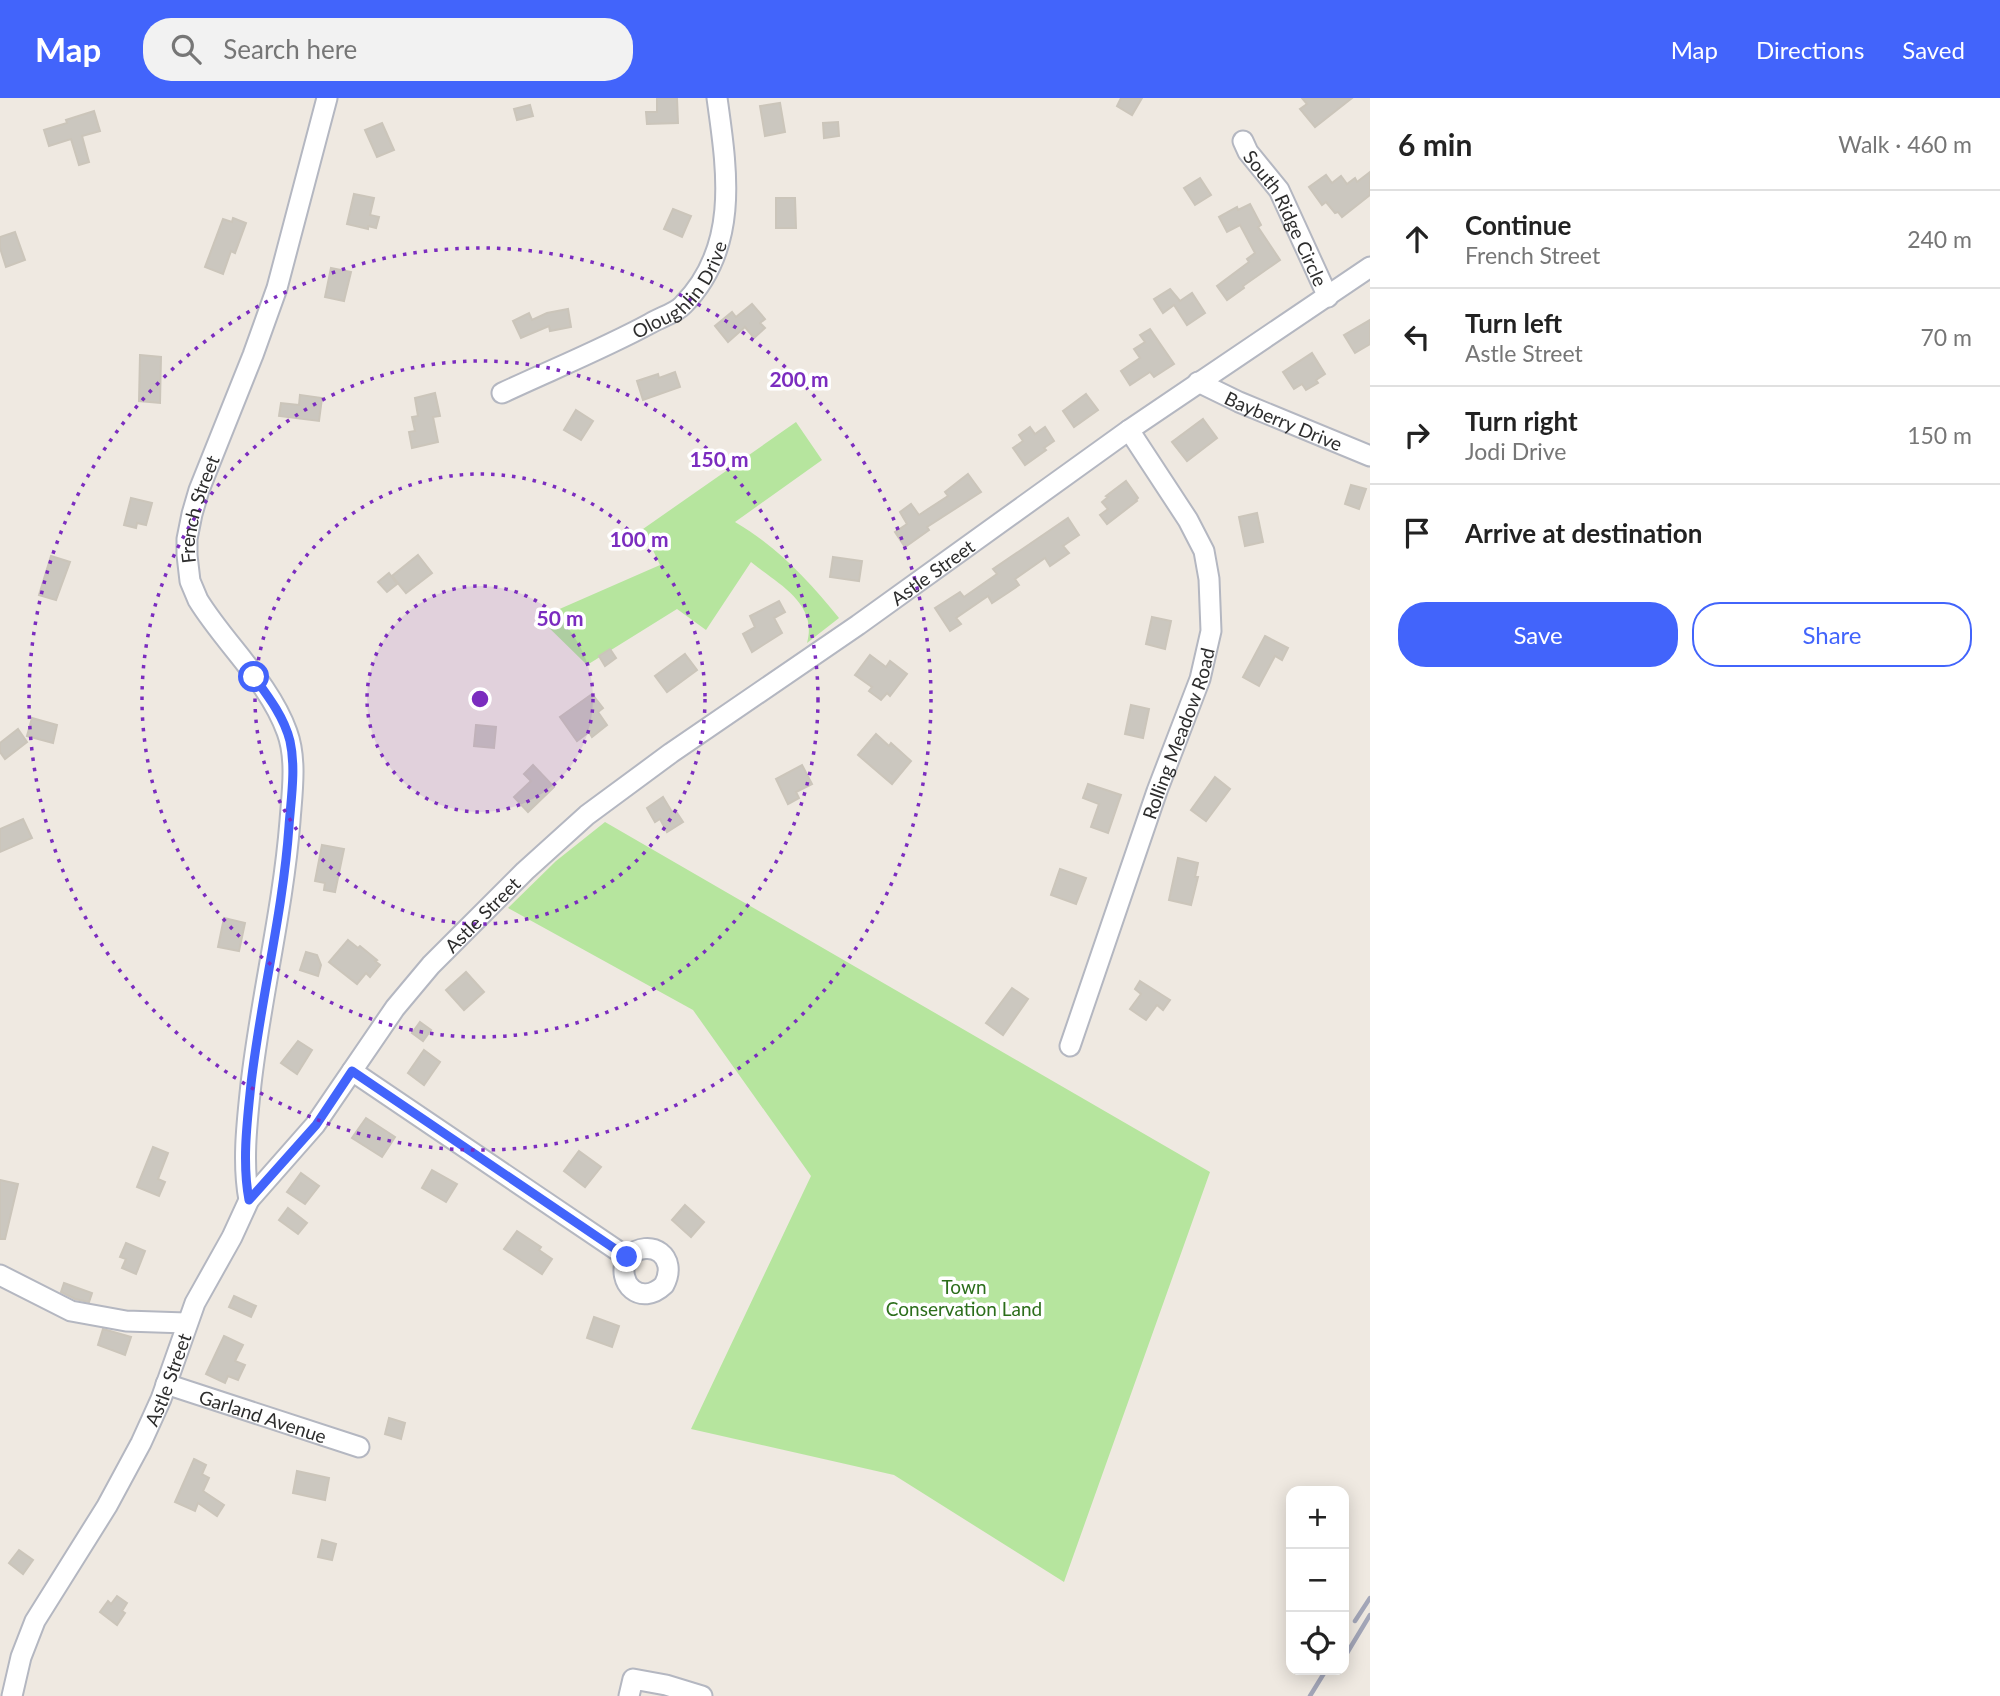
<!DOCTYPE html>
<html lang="en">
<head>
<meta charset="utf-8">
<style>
	:root { --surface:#fff; --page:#f2f2f2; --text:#222; --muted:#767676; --line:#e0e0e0; --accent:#4264fb }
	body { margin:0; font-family:Lato,sans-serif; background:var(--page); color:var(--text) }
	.controls { position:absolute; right:21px; bottom:21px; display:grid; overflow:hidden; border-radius:14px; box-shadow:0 4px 18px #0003 }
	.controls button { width:63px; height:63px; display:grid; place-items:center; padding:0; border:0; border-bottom:2px solid var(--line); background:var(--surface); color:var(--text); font:35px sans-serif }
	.stop { position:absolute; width:21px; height:21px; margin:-16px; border:5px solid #4264fb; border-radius:50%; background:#fff }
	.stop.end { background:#4264fb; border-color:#fff; box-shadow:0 2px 7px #0008 }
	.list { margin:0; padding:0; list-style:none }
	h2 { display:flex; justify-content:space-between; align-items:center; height:91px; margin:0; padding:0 28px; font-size:30px }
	h2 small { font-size:23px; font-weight:400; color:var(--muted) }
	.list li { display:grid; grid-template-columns:46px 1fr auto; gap:21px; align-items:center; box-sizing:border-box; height:98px; padding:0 28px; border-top:2px solid var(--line) }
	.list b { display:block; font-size:26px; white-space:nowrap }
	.list p { margin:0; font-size:23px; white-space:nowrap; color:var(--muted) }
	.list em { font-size:23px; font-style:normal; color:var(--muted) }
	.actions { display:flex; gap:14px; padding:21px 28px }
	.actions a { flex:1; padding:16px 0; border:2px solid var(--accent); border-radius:28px; text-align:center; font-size:24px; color:var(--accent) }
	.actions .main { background:var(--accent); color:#fff }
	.icon { flex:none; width:38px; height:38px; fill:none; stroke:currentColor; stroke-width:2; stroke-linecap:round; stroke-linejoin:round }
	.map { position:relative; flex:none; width:1370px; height:1598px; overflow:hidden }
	header { display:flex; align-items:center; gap:42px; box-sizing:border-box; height:98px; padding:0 35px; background:var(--accent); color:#fff }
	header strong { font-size:33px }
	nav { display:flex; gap:38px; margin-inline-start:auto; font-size:24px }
	.search { width:490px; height:63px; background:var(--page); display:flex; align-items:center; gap:18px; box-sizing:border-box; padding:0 24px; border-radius:28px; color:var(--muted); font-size:26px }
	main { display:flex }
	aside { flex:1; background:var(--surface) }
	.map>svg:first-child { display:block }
</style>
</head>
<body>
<header>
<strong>Map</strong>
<div class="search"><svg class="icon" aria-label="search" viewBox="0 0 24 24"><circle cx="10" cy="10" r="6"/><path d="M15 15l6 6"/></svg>Search here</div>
<nav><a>Map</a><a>Directions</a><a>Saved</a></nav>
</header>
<main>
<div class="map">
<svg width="1370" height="1598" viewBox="0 0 1370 1598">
	<rect width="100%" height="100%" fill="#efe9e1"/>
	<g fill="#b6e59e">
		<path d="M796 324 822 362 735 424C779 450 807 481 839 520L807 545C818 505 778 486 751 464L706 532 677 511 587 567 539 520 660 467 643 431Z"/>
		<polygon points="605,724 1210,1074 1064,1484 894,1377 691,1331 811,1078 693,912 508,810 556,763"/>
	</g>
	<g fill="#cbc7bf" stroke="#cbc5ba" stroke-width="2">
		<polygon points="657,0 677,0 678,25 647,26 646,14 657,14"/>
		<polygon points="1121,0 1142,0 1132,17 1117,8"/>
		<polygon points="1302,0 1352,0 1315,29 1300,11 1307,6"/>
		<polygon points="780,5 785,34 765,38 760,8"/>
		<polygon points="530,7 533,18 517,22 514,11"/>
		<polygon points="94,13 100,33 82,38 89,64 79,67 71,41 49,48 44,32 67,25 66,22"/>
		<polygon points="838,24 839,38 824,40 823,25"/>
		<polygon points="382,25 394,52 377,59 365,32"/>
		<polygon points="1370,74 1370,97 1342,119 1338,114 1335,115 1326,104 1322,107 1309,89 1326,77 1332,85 1341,78 1347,86 1355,80 1357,84"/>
		<polygon points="1200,80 1211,97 1195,107 1184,90"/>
		<polygon points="354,96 374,100 370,117 379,119 376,130 368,128 368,131 347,126"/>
		<polygon points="776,100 795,100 796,130 776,130"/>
		<polygon points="1250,106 1261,127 1258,129 1280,162 1243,188 1244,190 1227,202 1217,188 1249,164 1247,161 1255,155 1240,127 1227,134 1219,119 1237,109 1238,112"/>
		<polygon points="673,111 691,118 682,139 664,131"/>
		<polygon points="233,120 246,125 235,155 231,153 223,176 205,169 223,121 232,124"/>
		<polygon points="15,134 25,162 6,169 0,150 0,139"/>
		<polygon points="331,170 351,174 344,203 325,199"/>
		<polygon points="1170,191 1180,203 1192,195 1205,215 1187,227 1174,207 1163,215 1154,201"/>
		<polygon points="752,206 765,221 760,225 765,230 754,240 745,229 728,244 715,228 732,214 736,219"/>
		<polygon points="568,211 571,229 550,233 549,228 521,240 513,223 529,215 532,222 547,215"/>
		<polygon points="1370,222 1370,246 1355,255 1344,237"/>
		<polygon points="1150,231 1174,266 1154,279 1150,274 1130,287 1121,273 1140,260 1134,251 1145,244 1140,237"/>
		<polygon points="1312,255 1325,276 1316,282 1318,285 1306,292 1302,286 1294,291 1283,274"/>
		<polygon points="140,257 161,259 160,305 139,303"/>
		<polygon points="675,274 680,289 643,302 637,283 658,276 659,280"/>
		<polygon points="435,295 440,318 433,319 438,344 412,350 409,334 415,333 412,319 418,318 415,300"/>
		<polygon points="1086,296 1098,312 1074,329 1063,313"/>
		<polygon points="300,297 322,300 319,323 279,318 281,305 299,307"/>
		<polygon points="576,312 593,323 581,342 564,332"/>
		<polygon points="1203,321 1217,340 1187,363 1172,344"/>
		<polygon points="1030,329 1035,336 1045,329 1054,343 1044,350 1046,352 1025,367 1013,350 1023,343 1019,337"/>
		<polygon points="968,376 981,394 927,429 929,432 905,449 895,434 907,426 900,414 911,406 919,417 948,398 945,394"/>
		<polygon points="1126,383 1138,400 1136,402 1137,403 1107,426 1100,417 1108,411 1102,404 1108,399 1106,398"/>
		<polygon points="1351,387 1366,391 1359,411 1345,406"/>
		<polygon points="131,400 152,405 146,427 137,425 136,430 124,427"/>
		<polygon points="1257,415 1263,444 1245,448 1239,419"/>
		<polygon points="1068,420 1079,437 1063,448 1069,455 1050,468 1045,460 1015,481 1019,487 1009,494 992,505 988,498 956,520 961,526 950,533 935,510 960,494 964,499 997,476 993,471"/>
		<polygon points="418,457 432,475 406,495 392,478"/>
		<polygon points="51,458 70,464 56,502 39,497"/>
		<polygon points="833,459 862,463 859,483 830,479"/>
		<polygon points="389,475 397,486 387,494 378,484"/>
		<polygon points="779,503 785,514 774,520 782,535 752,554 743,536 755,529 750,518"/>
		<polygon points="1152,519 1171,523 1165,551 1146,546"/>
		<polygon points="1265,538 1288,550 1282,562 1275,558 1259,588 1243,579"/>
		<polygon points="610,551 616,560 605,568 599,558"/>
		<polygon points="685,556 697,572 667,594 655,578"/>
		<polygon points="870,557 886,569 890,563 907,576 890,598 887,595 881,602 869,593 872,589 855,577"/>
		<polygon points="592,596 603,610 598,614 607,627 592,639 589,634 577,643 560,619"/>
		<polygon points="1131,607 1149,611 1143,640 1125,636"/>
		<polygon points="32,620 57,627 53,645 27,638"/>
		<polygon points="476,627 496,629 494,650 474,648"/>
		<polygon points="18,631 27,644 5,661 0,654 0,645"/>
		<polygon points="876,636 889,648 891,645 911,663 892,686 858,657"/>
		<polygon points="533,667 554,689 528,714 514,699 531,683 524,676"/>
		<polygon points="802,667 812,686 796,694 799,700 788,706 776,681"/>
		<polygon points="1215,679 1230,691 1206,723 1191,712"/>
		<polygon points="1088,686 1121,697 1108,735 1091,729 1099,706 1083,700"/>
		<polygon points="663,699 672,714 675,712 683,724 667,734 660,721 655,724 647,710"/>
		<polygon points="23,721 32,740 0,754 0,731"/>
		<polygon points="322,747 344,751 335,794 324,792 325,785 315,783"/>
		<polygon points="1178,760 1198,765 1195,779 1198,779 1191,807 1169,802"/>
		<polygon points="1060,771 1086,780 1076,806 1051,797"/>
		<polygon points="224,820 245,825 239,853 218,849"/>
		<polygon points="348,842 358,850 360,848 377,862 375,863 380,867 370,879 366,875 357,886 329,864"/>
		<polygon points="306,854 317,857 321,867 318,878 300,872"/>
		<polygon points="466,874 484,894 464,912 446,892"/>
		<polygon points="1140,883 1170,902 1163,912 1157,907 1146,922 1130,911 1141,896 1135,891"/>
		<polygon points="1012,890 1028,901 1003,937 986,925"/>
		<polygon points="420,924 431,932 423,943 412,935"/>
		<polygon points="298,943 312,952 297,976 281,965"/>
		<polygon points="424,952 440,964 424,987 408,975"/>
		<polygon points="366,1020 395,1039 382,1059 352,1040"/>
		<polygon points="153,1049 168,1055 158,1081 165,1084 159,1098 137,1089"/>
		<polygon points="579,1053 601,1069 585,1089 564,1073"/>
		<polygon points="432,1072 457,1086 446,1104 422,1090"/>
		<polygon points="301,1075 319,1088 305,1106 287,1094"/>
		<polygon points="0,1082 18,1086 5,1141 0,1141"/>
		<polygon points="685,1107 704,1124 691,1139 672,1122"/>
		<polygon points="288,1110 307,1125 298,1136 279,1122"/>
		<polygon points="517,1133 541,1149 539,1152 552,1161 542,1176 504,1151"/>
		<polygon points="126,1145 145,1153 136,1176 122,1170 126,1161 120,1159"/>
		<polygon points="64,1185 92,1195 89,1204 75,1201 61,1194"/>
		<polygon points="234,1198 256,1208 251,1219 229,1209"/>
		<polygon points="594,1219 619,1228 612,1249 587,1240"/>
		<polygon points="103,1231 131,1239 125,1257 98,1247"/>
		<polygon points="224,1238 243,1247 235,1263 245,1267 238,1282 228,1278 225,1285 206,1276"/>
		<polygon points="389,1320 405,1325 401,1341 385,1336"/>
		<polygon points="194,1361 206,1367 202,1376 209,1380 203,1393 224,1407 217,1418 198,1405 195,1413 175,1404"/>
		<polygon points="297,1373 329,1380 325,1402 293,1395"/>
		<polygon points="322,1442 336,1446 332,1462 318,1459"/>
		<polygon points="19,1452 33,1462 23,1476 9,1465"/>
		<polygon points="117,1498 127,1505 122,1513 125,1515 117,1527 100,1514 108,1503 111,1506"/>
	</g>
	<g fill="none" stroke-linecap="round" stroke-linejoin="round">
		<g stroke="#b4b7c1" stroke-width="23">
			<g id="minor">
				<path id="s1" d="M1243 43 1248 54 1279 92 1328 199"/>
				<path id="s2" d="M1198 284 1239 304 1370 358"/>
				<path id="s3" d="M502 295C551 272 603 251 651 225 661 219 676 215 683 207 740 149 727 72 717 0"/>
				<path id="s4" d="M1070 948 1157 693 1200 581 1211 533 1209 481 1204 453 1188 422 1129 332"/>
				<path d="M352 973 627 1159C615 1186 641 1209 664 1187 679 1159 651 1138 627 1159"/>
				<path id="s5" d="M249 1102C242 1065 247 1024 251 986 261 898 283 812 290 723 292 695 297 661 287 634 269 584 225 546 198 502L190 483 187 457V441L192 416 199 392 253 257 277 190 327 0"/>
				<polyline points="0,1177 71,1213 126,1223 186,1225"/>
				<path id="s6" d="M166 1286 359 1349"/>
				<path id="s7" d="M12 1598 21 1559 35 1523 107 1408 141 1345 161 1301 195 1205 232 1139 249 1102 315 1027 395 910 431 867 525 773 587 717 671 655 858 527 1129 332 1370 169"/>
				<polyline points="629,1598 633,1581 666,1587 702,1598"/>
			</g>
		</g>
		<use href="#minor" stroke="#fff" stroke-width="19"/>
		<g stroke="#a3a6b8" stroke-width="4.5">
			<polyline points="1355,1523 1370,1500"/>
			<polyline points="1344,1560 1370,1517"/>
			<polyline points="1310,1598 1326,1572"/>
		</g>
	</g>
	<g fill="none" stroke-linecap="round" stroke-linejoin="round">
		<path stroke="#4264fb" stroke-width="9" d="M254 579C268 598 284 619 290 643 296 670 291 701 289 728 283 815 261 899 251 986 247 1024 242 1065 249 1102L316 1027 352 973 627 1159"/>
	</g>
	<circle cx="480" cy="601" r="113" fill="#7b2cbf" fill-opacity=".12"/>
	<g fill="none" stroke="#7b2cbf" stroke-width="3.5" stroke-dasharray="3.5 7">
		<circle cx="480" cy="601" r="113"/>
		<circle cx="480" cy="601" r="225"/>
		<circle cx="480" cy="601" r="338"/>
		<circle cx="480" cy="601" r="451"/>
	</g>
	<g text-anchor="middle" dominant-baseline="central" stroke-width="7" stroke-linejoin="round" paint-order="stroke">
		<g font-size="19" fill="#2e2e2e" stroke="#fff">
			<text stroke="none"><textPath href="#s1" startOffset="89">South Ridge Circle</textPath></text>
			<text stroke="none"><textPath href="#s3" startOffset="210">Oloughlin Drive</textPath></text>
			<text stroke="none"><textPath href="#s2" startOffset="94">Bayberry Drive</textPath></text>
			<text stroke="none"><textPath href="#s5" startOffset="726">French Street</textPath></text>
			<text stroke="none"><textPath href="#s7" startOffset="1489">Astle Street</textPath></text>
			<text stroke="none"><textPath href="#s4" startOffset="331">Rolling Meadow Road</textPath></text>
			<text stroke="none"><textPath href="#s7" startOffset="922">Astle Street</textPath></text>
			<text stroke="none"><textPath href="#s7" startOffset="355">Astle Street</textPath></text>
			<text stroke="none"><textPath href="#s6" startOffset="102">Garland Avenue</textPath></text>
		</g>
		<g font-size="19" fill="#2c6e1b" stroke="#fff">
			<text x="964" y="1188">Town<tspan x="964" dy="22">Conservation Land</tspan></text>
		</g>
	</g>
	<circle cx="480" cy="601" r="10" fill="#7b2cbf" stroke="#fff" stroke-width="3.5"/>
	<g font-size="21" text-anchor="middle" font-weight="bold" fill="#7b2cbf" stroke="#fff" stroke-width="7" stroke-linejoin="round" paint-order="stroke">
		<text x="799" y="289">200 m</text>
		<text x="719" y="369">150 m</text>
		<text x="639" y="449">100 m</text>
		<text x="560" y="528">50 m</text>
	</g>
</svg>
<div class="controls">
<button>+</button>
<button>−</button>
<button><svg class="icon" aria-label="locate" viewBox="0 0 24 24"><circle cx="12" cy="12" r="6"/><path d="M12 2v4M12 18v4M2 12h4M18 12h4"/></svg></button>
</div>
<div class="stop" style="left:254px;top:579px"></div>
<div class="stop end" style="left:627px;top:1159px"></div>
</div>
<aside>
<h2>6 min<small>Walk · 460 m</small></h2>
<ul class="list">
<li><svg class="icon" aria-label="ahead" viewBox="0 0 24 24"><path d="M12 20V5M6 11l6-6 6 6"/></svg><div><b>Continue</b><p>French Street</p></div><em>240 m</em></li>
<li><svg class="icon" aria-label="left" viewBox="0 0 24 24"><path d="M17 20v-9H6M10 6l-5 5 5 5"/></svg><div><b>Turn left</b><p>Astle Street</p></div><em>70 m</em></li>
<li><svg class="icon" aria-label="right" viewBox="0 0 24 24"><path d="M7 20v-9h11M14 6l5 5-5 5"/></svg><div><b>Turn right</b><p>Jodi Drive</p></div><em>150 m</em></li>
<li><svg class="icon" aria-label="arrive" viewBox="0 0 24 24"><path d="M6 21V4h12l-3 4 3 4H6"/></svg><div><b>Arrive at destination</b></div></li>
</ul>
<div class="actions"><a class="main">Save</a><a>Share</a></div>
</aside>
</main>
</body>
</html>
